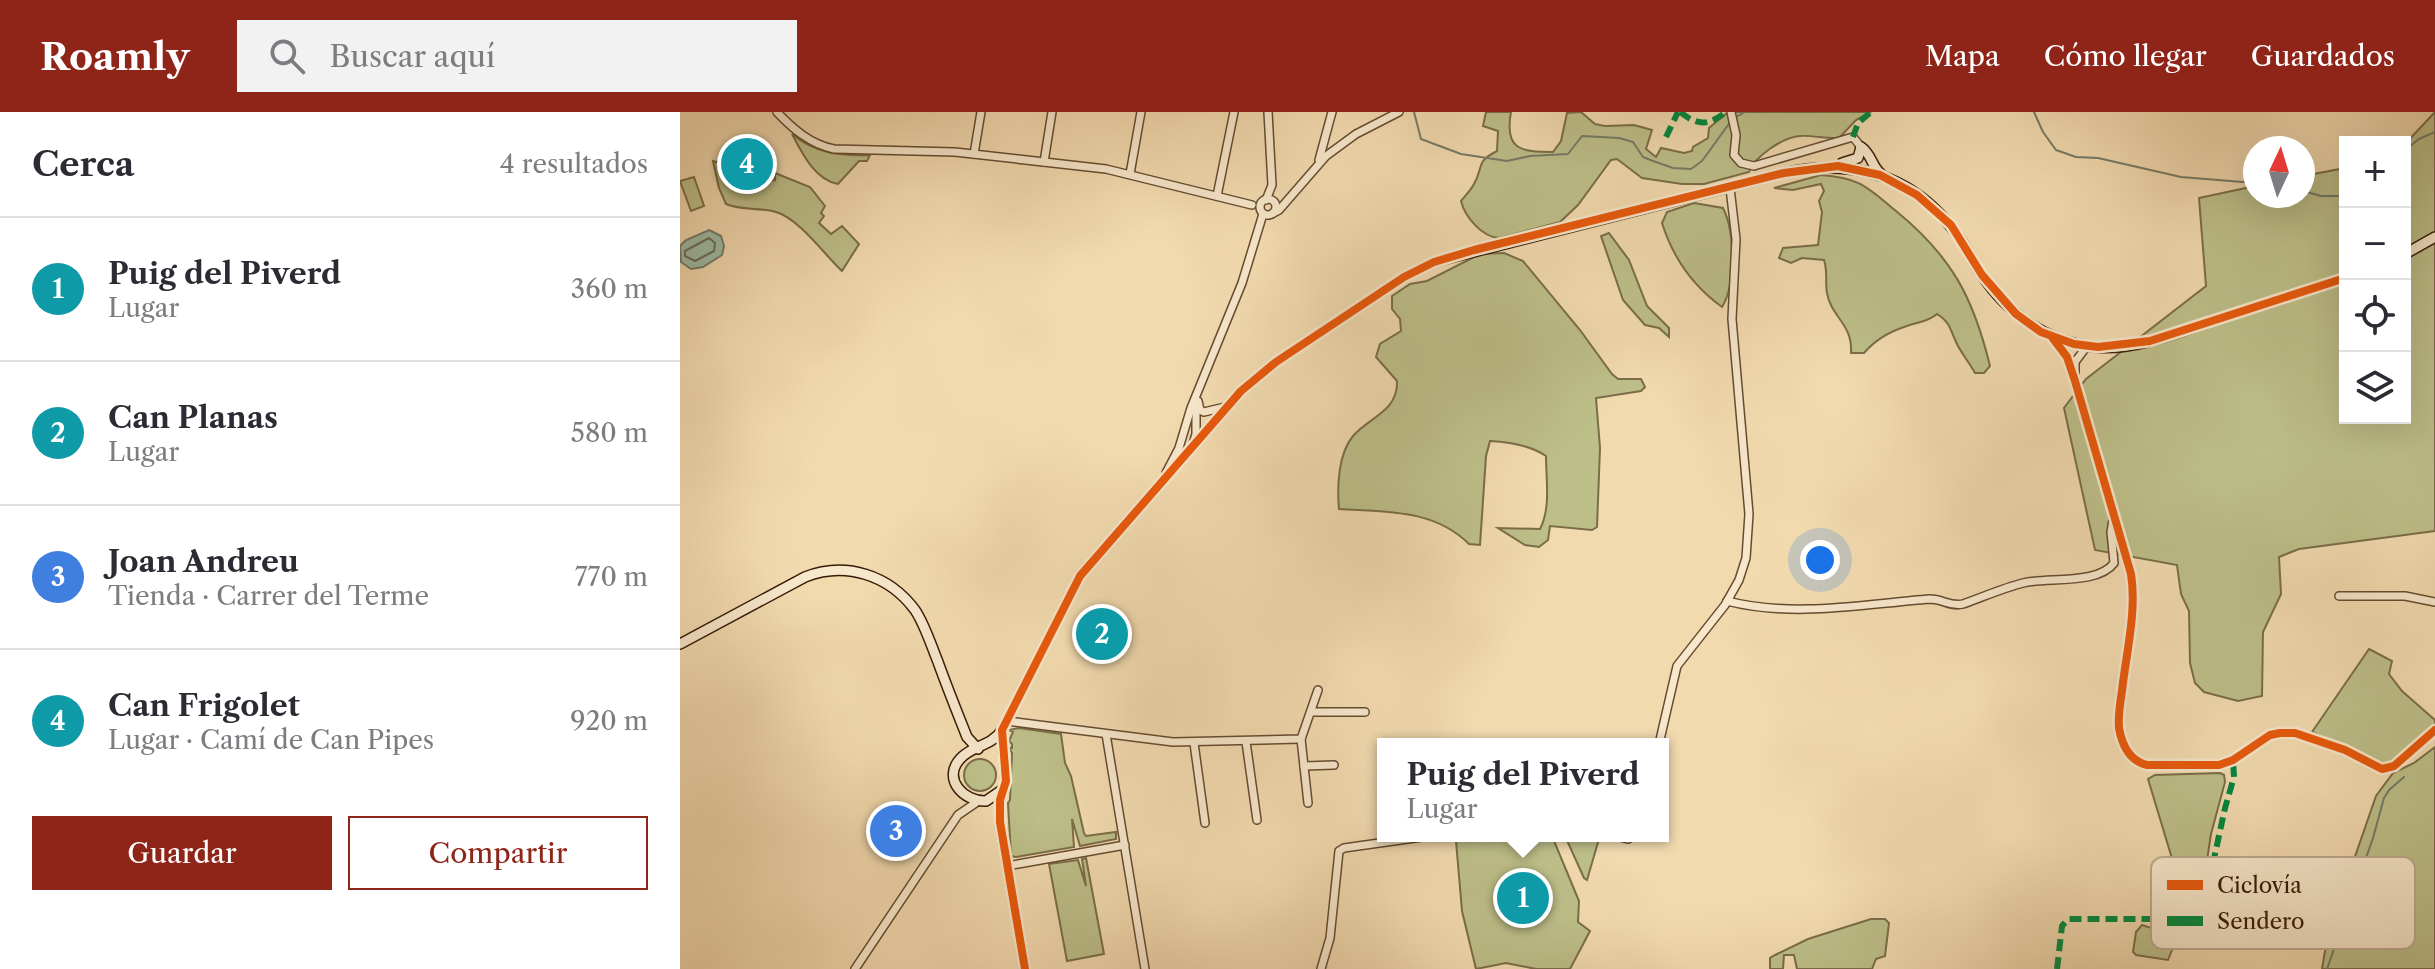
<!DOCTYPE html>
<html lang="es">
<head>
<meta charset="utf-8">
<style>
	:root { --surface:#fff; --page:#f2f2f3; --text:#2b2b33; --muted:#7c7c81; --line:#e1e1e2; --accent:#8f2418 }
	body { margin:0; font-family:"Libre Caslon Text",serif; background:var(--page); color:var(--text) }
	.controls { position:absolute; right:24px; top:24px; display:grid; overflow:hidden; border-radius:0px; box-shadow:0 8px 32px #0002 }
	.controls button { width:72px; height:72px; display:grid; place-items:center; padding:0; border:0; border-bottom:2px solid var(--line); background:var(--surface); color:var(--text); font:40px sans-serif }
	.compass { position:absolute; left:1563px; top:24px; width:72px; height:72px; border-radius:50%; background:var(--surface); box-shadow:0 8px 32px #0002; rotate:4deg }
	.you { position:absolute; left:1140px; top:448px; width:28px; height:28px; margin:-20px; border:6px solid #fff; border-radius:50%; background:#1a73e8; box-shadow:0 0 0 12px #1a73e833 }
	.badge { display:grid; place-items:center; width:52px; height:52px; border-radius:50%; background:var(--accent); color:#fff; font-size:26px; font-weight:700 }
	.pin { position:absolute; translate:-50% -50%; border:4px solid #fff; box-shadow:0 2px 8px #0006 }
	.popup { position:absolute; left:697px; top:626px; width:292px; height:104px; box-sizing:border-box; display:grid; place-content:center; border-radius:0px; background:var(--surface); filter:drop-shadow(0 2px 6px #0005); font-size:26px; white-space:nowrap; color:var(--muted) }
	.popup b { font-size:30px; color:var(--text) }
	.popup::after { content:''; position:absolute; left:50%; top:100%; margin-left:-16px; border:16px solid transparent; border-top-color:var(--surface) }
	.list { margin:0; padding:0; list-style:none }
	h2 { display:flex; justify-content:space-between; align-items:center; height:104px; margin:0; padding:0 32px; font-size:34px }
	h2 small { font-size:26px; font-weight:400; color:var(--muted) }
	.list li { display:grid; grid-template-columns:52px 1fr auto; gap:24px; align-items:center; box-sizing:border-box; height:144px; padding:0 32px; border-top:2px solid var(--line) }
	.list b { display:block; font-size:30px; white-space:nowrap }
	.list p { margin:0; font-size:26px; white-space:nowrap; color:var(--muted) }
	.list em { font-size:26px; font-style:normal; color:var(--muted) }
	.actions { display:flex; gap:16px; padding:24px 32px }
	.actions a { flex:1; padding:18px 0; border:2px solid var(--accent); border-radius:0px; text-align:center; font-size:28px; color:var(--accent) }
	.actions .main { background:var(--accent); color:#fff }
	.icon { flex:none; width:44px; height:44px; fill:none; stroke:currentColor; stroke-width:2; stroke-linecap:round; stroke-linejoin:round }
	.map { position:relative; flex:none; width:1755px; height:857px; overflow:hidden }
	header { display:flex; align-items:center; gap:48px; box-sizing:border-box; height:112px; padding:0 40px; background:var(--accent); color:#fff }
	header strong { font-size:38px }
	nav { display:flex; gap:44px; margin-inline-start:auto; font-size:28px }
	.search { width:560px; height:72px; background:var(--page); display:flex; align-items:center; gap:20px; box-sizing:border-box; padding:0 28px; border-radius:0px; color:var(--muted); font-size:30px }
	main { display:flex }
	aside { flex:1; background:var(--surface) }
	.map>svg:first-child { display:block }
</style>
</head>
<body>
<header>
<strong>Roamly</strong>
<div class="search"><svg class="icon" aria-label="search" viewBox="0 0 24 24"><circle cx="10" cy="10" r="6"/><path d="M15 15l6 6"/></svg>Buscar aquí</div>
<nav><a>Mapa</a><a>Cómo llegar</a><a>Guardados</a></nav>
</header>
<main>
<aside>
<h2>Cerca<small>4 resultados</small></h2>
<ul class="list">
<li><span class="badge" style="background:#0f9aa8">1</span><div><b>Puig del Piverd</b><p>Lugar</p></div><em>360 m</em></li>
<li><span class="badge" style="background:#0f9aa8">2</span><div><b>Can Planas</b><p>Lugar</p></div><em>580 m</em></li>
<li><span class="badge" style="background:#3f7fe0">3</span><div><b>Joan Andreu</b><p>Tienda · Carrer del Terme</p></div><em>770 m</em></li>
<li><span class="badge" style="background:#0f9aa8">4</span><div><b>Can Frigolet</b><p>Lugar · Camí de Can Pipes</p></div><em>920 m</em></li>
</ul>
<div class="actions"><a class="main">Guardar</a><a>Compartir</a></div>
</aside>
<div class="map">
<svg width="1755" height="857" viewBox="0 0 1755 857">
	<rect width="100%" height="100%" fill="#f2daaf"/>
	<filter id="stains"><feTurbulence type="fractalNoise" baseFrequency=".0025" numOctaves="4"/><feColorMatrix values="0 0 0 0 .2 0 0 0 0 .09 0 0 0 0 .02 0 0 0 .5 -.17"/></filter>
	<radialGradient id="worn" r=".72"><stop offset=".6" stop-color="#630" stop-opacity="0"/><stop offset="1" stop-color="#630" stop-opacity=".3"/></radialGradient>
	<g fill="#bdbf89" stroke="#7a6d48" stroke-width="2">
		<path d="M806 0H831C824 38 841 40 873 40L881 29 887 1 901 0 915 12 925 14 954 13 972 18 966 37 976 45 981 36 1004 41 1012 39 1013 35 1028 26 1029 16 1048 0H1191L1176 8 1159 26C1146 27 1133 23 1120 24 1103 25 1074 45 1069 60L1024 72H1002L962 66 937 47 931 48 898 93 880 110 819 126C802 125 785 105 781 89 785 84 791 78 794 72 804 55 795 50 817 39L818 19 803 14Z"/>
		<polygon points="1755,0 1755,419 1619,437 1599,445 1601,482 1583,520 1582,584 1558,589 1524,580 1515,571 1510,551 1509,499 1501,482 1497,453 1415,438 1384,296 1406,267 1526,174 1519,86 1575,74 1575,84 1623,84 1623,64 1665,56 1665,306 1725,306 1725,32"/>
		<path d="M112 22C136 42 160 44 190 43L187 49H179L158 72C135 68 122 41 112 22Z"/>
		<path d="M33 49 51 54 52 58 61 62 63 57 86 70 95 68V61L130 75 145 94 141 101 144 104 139 111 151 122 162 114 179 132 162 159C145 143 118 106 96 100 80 95 62 99 46 92L39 76Z"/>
		<path d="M1141 63C1181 66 1187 75 1216 99 1271 144 1293 184 1310 254L1304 261H1295C1289 250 1281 241 1276 230 1270 217 1270 210 1257 202 1248 210 1238 210 1227 214 1211 219 1195 228 1184 241H1171C1173 212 1151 205 1147 181 1145 170 1148 160 1144 148L1122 146 1111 151 1099 146 1103 136 1138 133 1142 100 1139 89 1144 79 1141 72 1113 78 1094 76Z"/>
		<polygon points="14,65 24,94 11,99 0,69"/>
		<path d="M1014 91 1043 96C1055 120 1056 172 1042 195 1013 174 993 146 982 111L987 100Z"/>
		<polygon points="929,121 949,148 967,194 989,216 989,225 979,216 965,213 943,188 921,124"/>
		<path d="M824 141 843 149 900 218 932 262 938 267H961L965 275 961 279 916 286 920 336 917 415 912 418 870 414 868 428 859 435 845 433 818 416 860 417C871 396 866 367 866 344 850 333 829 330 810 329L806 344 800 433 789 432C754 397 706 400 659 397 657 375 658 342 673 324 689 305 718 300 717 269L696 245 700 232 721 219 720 207 712 197V184L730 172 747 169 800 142Z"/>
		<path d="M1689 537 1712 549 1709 562 1722 579 1755 608V613C1739 630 1724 647 1702 655L1632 620Z"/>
		<polygon points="339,616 381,622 385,651 391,664 404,721 406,724 436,720 436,727 400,734 392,707 394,735 336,745 331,744 328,691 330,688 332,641 329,636 332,636 332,632 329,629 333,620 329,618"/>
		<polygon points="1755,635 1755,857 1642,857 1645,839 1655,820 1670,759 1696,684 1713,661 1734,651"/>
		<circle cx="300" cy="663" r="16"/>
		<polygon points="1540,661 1544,663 1545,670 1531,722 1526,755 1494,753 1468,667 1475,663"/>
		<polygon points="781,724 872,724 899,789 898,810 910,819 890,857 856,857 826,851 796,857 782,799 776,729"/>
		<polygon points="885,724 919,727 907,768 904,766"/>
		<polygon points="406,746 424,842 387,849 369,752 398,748 406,774 402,747"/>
		<polygon points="1191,807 1205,807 1209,811 1205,844 1196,847 1192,857 1117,857 1114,843 1104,843 1103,857 1090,857 1090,846 1095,843 1128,827"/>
		<polygon points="1462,813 1496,824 1499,833 1492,838 1488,848 1456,843 1453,840 1456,820"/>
	</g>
	<polygon fill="#9cbba7" stroke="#747b67" stroke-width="2" points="29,118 41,124 44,134 42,143 23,155 11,157 1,150 0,134 6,128"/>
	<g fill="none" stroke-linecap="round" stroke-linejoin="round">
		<polygon stroke="#6a6b56" stroke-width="2" points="29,126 35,131 34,139 15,149 5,144 5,139"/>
		<g stroke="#747b67" stroke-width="2">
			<polyline points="734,0 741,27 781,42 827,49 850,44 888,42 902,24 939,26 953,30 963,45 973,49 993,56 1011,57 1022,49 1051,9"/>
			<polyline points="1354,0 1363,20 1376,38 1396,45 1418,46 1501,65 1575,71"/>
			<polyline points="1056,5 1065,0"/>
			<polyline points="1725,38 1739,27 1755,20"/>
			<polyline points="1623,79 1641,84 1665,84"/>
			<polyline points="1647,857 1693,726 1704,686 1709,678 1724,665"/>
		</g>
		<g stroke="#664b30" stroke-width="10">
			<g id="street">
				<path d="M97 0C113 17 130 32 154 37L275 40 426 57 572 93"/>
				<polyline points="1051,0 1056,23 1054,43 1061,51 1074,54 1173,25 1181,35"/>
				<polyline points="294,42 301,0"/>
				<polyline points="639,48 652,0"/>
				<polyline points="364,50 372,0"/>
				<polyline points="450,62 461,0"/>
				<polyline points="537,84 554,0"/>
				<circle cx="588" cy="95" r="8"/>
				<polyline points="586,88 592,73 588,0"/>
				<polyline points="593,101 599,98 646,44 676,22 719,0"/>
				<path d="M1372 225 1387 245 1395 269 1451 462C1457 499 1446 542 1442 579 1440 591 1438 604 1439 616 1442 633 1450 649 1467 653H1539L1553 648 1590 623 1600 621H1615L1665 638 1702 657 1714 654 1755 618"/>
				<polyline points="1395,262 1395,250 1407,234"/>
				<polyline points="518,289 520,298 524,300 545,295"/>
				<polyline points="513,332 516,322 516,293"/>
				<polyline points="486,361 499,336 511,296 562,171 583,102"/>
				<polyline points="1659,484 1725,484 1755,490"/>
				<path d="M1047 489C1113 506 1184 492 1250 487 1263 487 1270 495 1283 492 1303 485 1323 476 1343 471 1368 465 1418 473 1434 451L1431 420 1433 408"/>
				<polyline points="631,600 685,600"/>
				<polyline points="327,609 493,630 621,627 638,578"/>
				<polyline points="426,622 465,857"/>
				<polyline points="621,627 628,691"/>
				<polyline points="566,630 577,708"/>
				<polyline points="514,631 525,711"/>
				<polyline points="979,632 997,554 1045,493 1059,468 1066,446 1069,402 1052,207 1056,127 1050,76"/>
				<polyline points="624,654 654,653"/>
				<polyline points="936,724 948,727 953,724"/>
				<polyline points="327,754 445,733"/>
				<polyline points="175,857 278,703 297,690"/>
				<polyline points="641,857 650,826 659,739 664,736 749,724"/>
			</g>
		</g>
		<g stroke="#371b06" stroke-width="12">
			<g id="secondary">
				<path d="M1181 35C1192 42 1191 54 1201 62"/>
				<polyline points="1162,51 1178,46 1181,35"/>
				<polyline points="1725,142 1755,125"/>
				<path d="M0 532 125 465C166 449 209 463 235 498 245 513 251 533 258 550 267 575 277 600 287 625L298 637"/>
				<polyline points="322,620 326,669 320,688 320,710 345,857"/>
				<path d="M322 678 306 689C284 690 262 667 280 647 292 633 311 635 322 618L400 464 561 279 596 250 724 165 754 150 1104 61C1170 47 1228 60 1272 116 1284 130 1291 147 1301 162 1328 202 1366 229 1414 235 1456 239 1499 220 1538 207 1580 194 1623 180 1665 166"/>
			</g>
		</g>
		<use href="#street" stroke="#f7e7cb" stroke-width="7"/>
		<use href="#secondary" stroke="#f7e7cb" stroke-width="9"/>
		<g stroke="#00873e" stroke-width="6" stroke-dasharray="12 6" stroke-linecap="butt">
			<path d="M1000 0C1018 14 1028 14 1046 0"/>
			<polyline points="986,25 998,0"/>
			<polyline points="1173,25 1178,11 1191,0"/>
			<polyline points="1377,857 1382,814 1388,807 1502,807 1509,806 1519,797 1527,779 1545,696 1554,665 1553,648"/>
		</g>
		<g stroke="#f7e7cb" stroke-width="13">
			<g id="cycleway">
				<path d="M1372 225 1387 245 1395 269 1451 462C1457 499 1446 542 1442 579 1440 591 1438 604 1439 616 1442 633 1450 649 1467 653H1539L1553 648 1590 623 1600 621H1615L1665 638 1702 657 1714 654 1755 618"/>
				<polyline points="345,857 320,710 320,688 326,669 322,618 400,464 561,279 596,250 724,165 754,150 794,138 1104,61 1158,54 1200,63 1237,83 1271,113 1302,163 1336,202 1361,220 1394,232 1418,235 1470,229 1665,166"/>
			</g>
		</g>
		<use href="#cycleway" stroke="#e8590c" stroke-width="8"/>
	</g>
	<rect x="1471" y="745" width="264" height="92" rx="12" fill="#f7e7cb" stroke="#bdaa90" stroke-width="2"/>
	<rect x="1487" y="768" width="36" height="10" fill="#e8590c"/>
	<rect x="1487" y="804" width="36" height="10" fill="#00873e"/>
	<g font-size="22" fill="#371b06">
		<text x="1537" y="781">Ciclovía</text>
		<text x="1537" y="817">Sendero</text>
	</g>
	<rect width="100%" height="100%" filter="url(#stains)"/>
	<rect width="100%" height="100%" fill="url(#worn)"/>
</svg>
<div class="controls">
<button>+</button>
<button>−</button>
<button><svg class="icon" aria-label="locate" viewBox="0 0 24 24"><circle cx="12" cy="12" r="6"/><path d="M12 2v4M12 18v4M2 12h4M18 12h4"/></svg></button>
<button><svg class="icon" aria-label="layers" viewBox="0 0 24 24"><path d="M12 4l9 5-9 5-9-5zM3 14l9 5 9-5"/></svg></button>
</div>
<svg class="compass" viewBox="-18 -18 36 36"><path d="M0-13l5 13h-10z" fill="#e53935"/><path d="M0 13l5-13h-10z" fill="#7c7c81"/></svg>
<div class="you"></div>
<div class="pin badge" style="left:843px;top:786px;background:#0f9aa8">1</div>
<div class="popup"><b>Puig del Piverd</b>Lugar</div>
<div class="pin badge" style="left:422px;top:522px;background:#0f9aa8">2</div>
<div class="pin badge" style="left:216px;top:719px;background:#3f7fe0">3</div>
<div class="pin badge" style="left:67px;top:52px;background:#0f9aa8">4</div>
</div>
</main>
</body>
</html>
